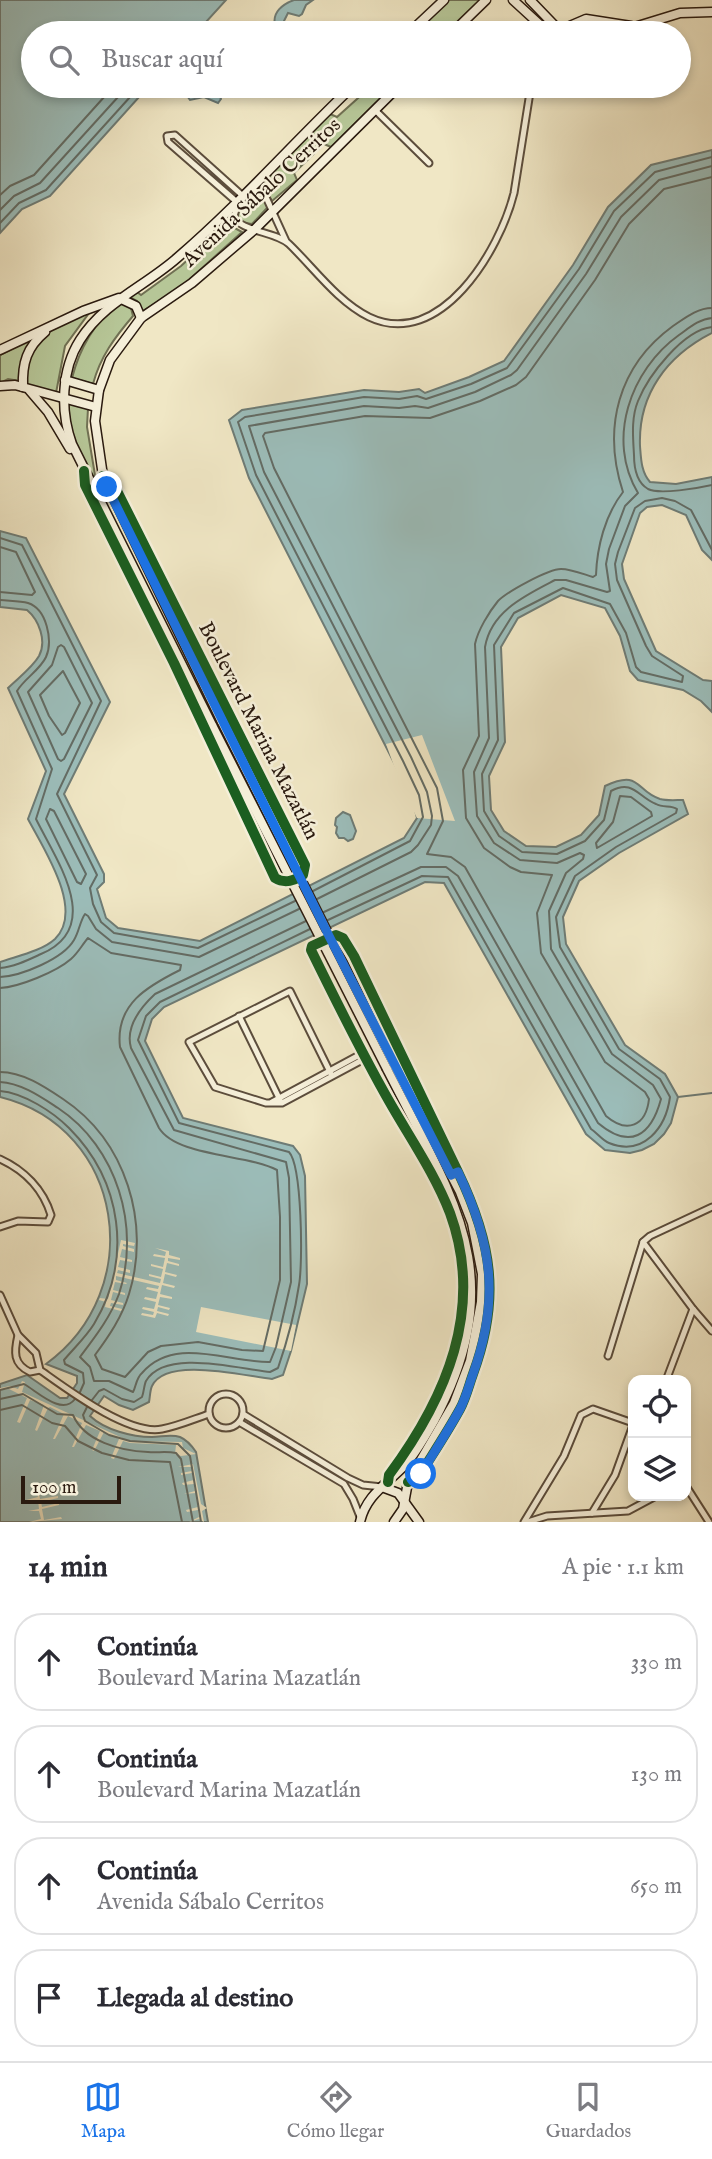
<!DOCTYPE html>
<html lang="es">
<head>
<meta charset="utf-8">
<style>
	:root { --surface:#fff; --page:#f2f2f3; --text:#2b2b33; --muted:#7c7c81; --line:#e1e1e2; --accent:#1a73e8 }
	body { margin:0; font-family:"IM FELL English",serif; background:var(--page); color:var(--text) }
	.controls { position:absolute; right:21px; bottom:21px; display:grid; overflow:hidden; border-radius:14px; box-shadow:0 4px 10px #0003 }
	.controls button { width:63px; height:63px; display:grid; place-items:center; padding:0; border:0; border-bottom:2px solid var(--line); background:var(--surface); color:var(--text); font:35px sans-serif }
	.scale { position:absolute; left:21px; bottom:18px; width:100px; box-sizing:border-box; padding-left:7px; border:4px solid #2a1a0f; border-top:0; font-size:19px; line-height:24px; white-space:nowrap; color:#2a1a0f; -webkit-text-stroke:5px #f5efd9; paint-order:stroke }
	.stop { position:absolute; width:21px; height:21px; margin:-16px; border:5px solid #1a73e8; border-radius:50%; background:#fff }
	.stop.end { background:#1a73e8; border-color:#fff; box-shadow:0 2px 7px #0008 }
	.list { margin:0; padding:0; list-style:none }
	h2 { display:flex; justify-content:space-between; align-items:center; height:91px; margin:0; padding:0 28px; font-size:30px }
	h2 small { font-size:23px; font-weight:400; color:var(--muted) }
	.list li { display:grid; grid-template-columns:46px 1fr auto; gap:21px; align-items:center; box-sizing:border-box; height:98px; margin:0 14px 14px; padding:0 14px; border:2px solid var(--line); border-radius:28px }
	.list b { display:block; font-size:26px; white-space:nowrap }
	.list p { margin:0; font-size:23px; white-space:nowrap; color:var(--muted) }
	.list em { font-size:23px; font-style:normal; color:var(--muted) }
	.icon { flex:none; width:38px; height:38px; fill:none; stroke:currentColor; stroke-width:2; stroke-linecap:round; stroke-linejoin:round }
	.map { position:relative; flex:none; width:712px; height:1522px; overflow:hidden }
	.search { position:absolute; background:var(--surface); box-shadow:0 4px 10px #0003; left:21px; right:21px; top:21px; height:77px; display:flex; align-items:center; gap:18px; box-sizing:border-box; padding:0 24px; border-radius:38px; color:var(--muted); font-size:26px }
	.sheet { height:539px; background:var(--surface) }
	nav { display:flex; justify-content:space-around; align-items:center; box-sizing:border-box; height:98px; border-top:2px solid var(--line); background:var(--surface); font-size:19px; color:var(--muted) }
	nav a { display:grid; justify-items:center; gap:4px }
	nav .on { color:var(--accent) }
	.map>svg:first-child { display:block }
</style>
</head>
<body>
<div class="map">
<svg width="712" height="1522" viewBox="0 0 712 1522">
	<rect width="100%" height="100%" fill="#f0e7c5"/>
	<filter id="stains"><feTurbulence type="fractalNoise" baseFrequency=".00286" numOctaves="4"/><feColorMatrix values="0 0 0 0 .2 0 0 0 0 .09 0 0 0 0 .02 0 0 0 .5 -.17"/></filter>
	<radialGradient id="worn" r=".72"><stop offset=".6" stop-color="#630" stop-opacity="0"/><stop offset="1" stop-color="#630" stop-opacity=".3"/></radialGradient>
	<g fill="#b6c697" stroke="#707053" stroke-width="2">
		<polygon points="449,0 481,0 448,33 415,33"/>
		<polygon points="365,86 393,86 331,147 324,144 294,173 297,180 272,201 266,191 257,185 330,114 337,117 367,90"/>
		<path d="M256 194 267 200V208L252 224 239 222C234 209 245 199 256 194Z"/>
		<polygon points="227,215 231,226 242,232 180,288 141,312 137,301 128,296 137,292 141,295 181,266 205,244 202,239"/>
		<path d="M118 302 130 304 133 316C115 337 100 357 93 384L72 378C80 347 94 324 118 302Z"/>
		<path d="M87 312 89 313 65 346 56 393 27 385C27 372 25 356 34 345 45 331 71 319 87 312Z"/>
		<path d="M38 335C23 349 23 362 20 381L8 379 0 383V355Z"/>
		<polygon points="67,403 88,408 87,427 96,481 94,482 73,439"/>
	</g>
	<g fill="#9cbebb" stroke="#6e7c76" stroke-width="2">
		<polygon points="0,0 226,0 196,33 33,33 33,86 149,86 50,196 22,209 0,233"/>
		<path d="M294 0H313L306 5 302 14 299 16 288 13 282 25H275C272 12 283 4 294 0Z"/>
		<polygon points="189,86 212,86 208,89 208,94 218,93 221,99 218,103 204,97 190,100 185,93"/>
		<path d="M712 150V333C667 356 638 394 640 446 641 458 641 472 650 482L676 484 712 477V560L702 550 686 515 662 505 647 507 640 513 622 564 624 579 656 651 703 680 712 681V712L701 701 683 690 638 680 630 671 620 636 605 608 561 595 518 618 501 647 505 742 489 776 491 810 504 831 526 846 556 847 581 835 599 815 605 786C641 769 635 791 660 799 667 801 676 800 683 800L688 814 619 853 579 881 563 917 566 944 625 1045 665 1074 678 1097 671 1123 664 1134 654 1144 642 1150 630 1153 605 1150 586 1134 444 883 425 882 164 1007 152 1019 145 1041 183 1118 293 1146 300 1155 305 1176 307 1284 291 1351 283 1375 272 1379C244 1376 166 1356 152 1386 150 1390 150 1397 149 1402L133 1410 119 1405 104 1396 90 1416C105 1430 132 1437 152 1437 161 1437 171 1434 180 1437 187 1440 192 1446 196 1452L208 1522H0V1384L27 1375 60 1398H67L77 1383V1376L46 1364C148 1290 125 1128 0 1097V962C17 956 42 951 55 939 85 910 43 848 28 819L46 771 8 688C18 678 32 668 39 656 47 641 39 620 27 610L0 607V531L26 538 110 702 64 794 104 874V882L97 889 106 918 118 928 200 941 404 838 417 818 412 798 249 478 229 420 242 410 364 390 399 392 419 389 425 393 469 377 504 361 573 265 608 207 651 165Z"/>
		<polygon points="343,812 350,815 356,831 353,839 348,841 344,838 339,838 336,833 337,827 335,825 336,818"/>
	</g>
	<g fill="#f0e7c5">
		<polygon points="422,735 455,821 417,818 414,812 412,812 412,807 394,766 386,744"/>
		<polygon points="121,1240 135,1243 134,1246 123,1244 123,1246 134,1249 134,1252 122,1249 120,1257 132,1260 132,1262 120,1260 118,1267 130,1270 130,1273 118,1270 117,1273 160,1283 161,1279 149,1276 149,1274 161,1277 163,1269 151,1266 151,1264 163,1267 165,1258 153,1256 154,1254 165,1256 166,1252 155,1248 169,1251 169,1255 180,1258 180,1260 168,1258 168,1261 179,1264 179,1266 167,1263 165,1272 177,1275 176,1277 165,1274 163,1283 175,1286 174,1288 162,1285 160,1294 172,1297 172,1299 160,1297 158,1305 170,1308 169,1310 158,1307 157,1311 169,1314 168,1316 157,1313 155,1318 141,1315 142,1313 153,1315 154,1312 142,1309 143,1307 154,1309 156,1302 144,1299 145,1297 156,1299 158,1292 146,1289 147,1287 158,1289 159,1286 116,1276 116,1280 127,1283 126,1284 115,1282 113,1290 125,1293 125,1295 113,1292 111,1300 123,1303 123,1305 111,1303 110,1306 122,1309 121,1311 105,1307 106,1302 99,1300 100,1298 108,1299"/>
		<polygon points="201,1307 296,1325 291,1351 196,1332"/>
		<polygon points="22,1381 25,1382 22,1392 129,1441 182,1442 183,1448 196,1454 181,1456 175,1454 176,1445 130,1443 123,1441 114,1459 111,1458 119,1439 104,1432 94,1451 92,1450 100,1431 86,1425 74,1447 72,1447 82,1423 68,1416 55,1439 53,1439 64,1414 50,1407 48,1408 37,1431 35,1430 44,1405 30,1400 20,1423 17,1422 27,1398 9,1389 0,1390 0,1388 10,1386 18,1389"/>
		<polygon points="193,1464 201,1504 207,1508 202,1511 204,1522 199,1519 189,1522 199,1517 198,1510 187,1512 186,1510 198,1507 196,1493 184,1494 195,1491 194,1484 183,1485 182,1483 194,1480 192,1473 181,1475 181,1473 192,1471 191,1467 178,1467"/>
		<polygon points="36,1488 39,1488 41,1492 56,1489 57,1491 39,1494 40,1499 58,1496 58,1498 41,1502 42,1507 59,1503 59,1505 42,1509 44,1520 61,1517 62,1519 29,1522 41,1519 39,1511 28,1511 39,1509 38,1500 26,1502 26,1500 38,1497"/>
	</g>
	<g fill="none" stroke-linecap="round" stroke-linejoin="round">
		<g stroke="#636c65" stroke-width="2">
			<path d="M712 177 664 189 629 224 595 280 526 377 516 385 480 401 430 418 365 416 265 433 263 436 274 468 437 788 443 821 427 854 451 857 465 867 606 1116C627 1134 646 1126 649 1099L645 1092 605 1062 541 953 537 913 552 875 521 872 510 867 484 848 466 818 463 770 479 736 475 644C478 630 489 612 498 601 507 592 548 569 561 569 571 569 583 574 593 577L596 575C597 547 605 515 623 492 602 428 618 366 673 326 685 318 697 308 712 308"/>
			<polyline points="0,195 10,186 34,175 114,86"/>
			<polyline points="0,210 14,196 40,183 128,86"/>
			<polyline points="0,223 19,203 46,190 140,86"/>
			<path d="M712 327C683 330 648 376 638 401 631 418 633 437 634 455 634 467 636 482 648 489 659 495 699 488 712 485"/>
			<polyline points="0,538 22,545 101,701 57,794 97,875 90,888 93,904 101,922 114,933 198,948 295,901"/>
			<polyline points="0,547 16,552 35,592 32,595 0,592"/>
			<path d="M0 600C9 601 20 601 28 603 47 609 53 641 46 657 40 670 24 679 17 691L52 769 36 819C56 860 105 927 41 954 28 960 14 967 0 968"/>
			<polygon points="61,645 64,647 92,703 64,759 61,761 58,759 28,692 52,665 58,647"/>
			<polygon points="63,671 80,703 65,733 62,735 49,716 40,695"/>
			<polygon points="620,796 631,797 651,812 652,816 597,848 596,843 613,822"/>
			<polygon points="50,809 54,811 86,874 81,884 77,882 46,819"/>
			<polyline points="313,891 410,841 423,817 419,795 403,761 256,475 238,422 245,417 364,397 399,399 417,396 426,399 471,384 507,368 579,269 614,211 655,172 712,157"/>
			<polyline points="317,899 411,852 418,845 431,825 432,816 427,792 411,757 264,472 249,426 364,406 399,408 415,406 428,408 475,392 511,375 517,370 586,274 621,217 659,180 712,166"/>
			<path d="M324 912 421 867H446L458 876 598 1123C630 1150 651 1136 661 1099L653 1085 612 1054 551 949 549 911 566 873 583 859 584 855 580 853 557 863 520 860 494 843 477 816 474 772 489 738 485 647C491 611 526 595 555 580H566L607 592 610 591 606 564 609 549 625 506 638 493C606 440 630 370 679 335 689 328 699 319 712 318"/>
			<path d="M328 920 422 876 448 877 591 1129C597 1133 603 1141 609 1143 644 1157 666 1127 670 1097L660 1079 619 1049 560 947 556 917 575 876 616 847 676 813 677 809C671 805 663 808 656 804 638 797 633 779 611 791L604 820 585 841 557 854 522 852 499 836 484 811 482 774 498 740 494 645 514 613 563 588 610 604 626 633 636 667 641 672 682 682 683 676 652 656 646 646 617 580 615 564 618 552 635 508 645 501 662 498 675 501 691 510 712 550"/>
			<path d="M0 977C21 976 63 959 74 940 79 932 80 921 85 914L88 916 96 929 112 942 199 957 299 909"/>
			<path d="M0 988C19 987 56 972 71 959 78 953 82 945 88 938L111 953 181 965 180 970C148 986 115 1004 120 1047L159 1128C177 1157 248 1154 277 1170L280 1217V1280L263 1351 242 1350 198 1342 161 1346 148 1352 125 1377 102 1369 95 1355C109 1336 122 1317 129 1294 151 1223 126 1141 63 1099 45 1087 23 1072 0 1072"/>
			<path d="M0 1082C21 1083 41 1097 58 1108 117 1147 141 1227 119 1294 110 1318 95 1337 80 1357L90 1367 94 1381H109L133 1392C136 1387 136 1378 142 1373 175 1335 228 1363 270 1362L276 1347 291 1282 289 1178 286 1162 174 1130 131 1048C125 1027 140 1008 155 994L306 921"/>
			<path d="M0 1091C24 1093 53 1112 69 1128 122 1181 133 1259 94 1324 86 1337 74 1348 64 1360L65 1364 83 1373 84 1383 80 1392"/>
			<path d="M0 1390 24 1384C38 1392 62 1416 75 1399"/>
			<path d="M0 1399 23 1394 57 1414 73 1415C84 1441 120 1451 148 1452 157 1453 166 1451 176 1453L181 1459 193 1522"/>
			<path d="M92 1400 99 1391 104 1389 122 1399 134 1402 142 1397C144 1392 144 1385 146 1381 165 1348 239 1369 270 1372L278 1368C287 1342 295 1312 299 1285 303 1263 302 1166 289 1152L179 1123 138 1040 146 1016 160 1002 310 929"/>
			<polyline points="87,1407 83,1415 85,1421 109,1435 130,1441 178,1444 190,1456 201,1522"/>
			<polyline points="0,1410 22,1405 52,1423 65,1426 78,1441 102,1453 129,1460 170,1462 182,1522"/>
		</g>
		<polyline stroke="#6e7c76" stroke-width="2" points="678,1097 712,1093"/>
		<g stroke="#5c4d3c" stroke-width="9">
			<g id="street">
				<polyline points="375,110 429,163"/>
				<path d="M286 241 265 195 255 191 244 197 175 135 167 136 168 142 238 203 234 216C240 232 275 231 289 244 314 268 337 301 369 317 440 351 500 250 514 193L531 86"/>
				<path d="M84 471 85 485 174 663 275 878C285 884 294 881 303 875L305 865 117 491 108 481"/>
				<polyline points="239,1016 280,1100"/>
				<polyline points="332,1076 290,991 189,1042 215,1087 266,1103 282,1103 366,1058"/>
				<polyline points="272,1102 363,1053"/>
				<path d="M0 1159C24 1170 43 1189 51 1215L48 1222 18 1221 0 1227"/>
				<polyline points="643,1242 693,1309 712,1331"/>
				<path d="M0 1295 18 1335 36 1353 40 1370C67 1389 129 1436 162 1429 178 1426 194 1419 209 1414"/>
				<path d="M18 1335C14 1352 13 1364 30 1372L40 1370"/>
				<polyline points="608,1356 643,1242 650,1236 712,1207"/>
				<polyline points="667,1378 693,1309"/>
				<circle cx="226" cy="1411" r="17"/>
				<polyline points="243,1414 348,1478 363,1485 382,1487"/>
				<polyline points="239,1422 344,1484 353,1499 361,1519"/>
				<path d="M388 1482 389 1475C446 1398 485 1309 450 1213 435 1174 410 1138 389 1101 361 1052 336 1001 311 950L312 946 336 935 343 938 354 956 458 1172C492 1243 501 1298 473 1374 469 1385 466 1398 460 1409 448 1431 434 1452 421 1473L416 1479 408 1482"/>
				<polyline points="686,1486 709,1522"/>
				<polyline points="592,1513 615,1475 633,1425"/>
				<polyline points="524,1522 564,1456 581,1415 593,1409 633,1423"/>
				<polyline points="528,1522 547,1516 628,1511 656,1496"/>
			</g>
		</g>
		<g stroke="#2a1a0f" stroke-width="11">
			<g id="secondary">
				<polyline points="513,0 549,33"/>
				<polyline points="530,0 558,29"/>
				<polyline points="565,28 586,19 631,26"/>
				<polyline points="409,33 444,0"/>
				<polyline points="452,33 486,0"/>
				<polyline points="615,33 680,13 712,12"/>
				<polyline points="0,350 83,311 119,298 136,306 141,318"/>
				<polyline points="65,380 99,390"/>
				<polyline points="0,386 15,385 96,407"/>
				<path d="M23 387C22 363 27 347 45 332"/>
				<polyline points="30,391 48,412 70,449"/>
				<polyline points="222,722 103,476 95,421 99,390 110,360 141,318 192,283 255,229 399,86"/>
				<path d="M213 727 72 444C60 411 61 370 80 340 104 302 144 287 177 258 240 204 294 142 353 86"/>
				<polyline points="394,1065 460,1192 472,1223 482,1274 481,1302 470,1361 454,1403 408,1482 403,1509 394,1522"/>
				<polyline points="382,1487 398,1493 419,1522"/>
				<path d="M360 1522C366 1495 387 1484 405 1465 416 1453 426 1435 434 1421 512 1276 453 1199 387 1069"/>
			</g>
		</g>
		<use href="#street" stroke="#f5efd9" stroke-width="5"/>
		<use href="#secondary" stroke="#f5efd9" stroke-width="8"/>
		<g stroke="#2a1a0f" stroke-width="11" stroke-linecap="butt">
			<g id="secondary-bridge">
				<polyline points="222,722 394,1065"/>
				<polyline points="213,727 387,1069"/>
			</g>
		</g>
		<use href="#secondary-bridge" stroke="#f5efd9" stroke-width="8"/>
		<g stroke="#f5efd9" stroke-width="15">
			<g id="cycleway">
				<path d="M84 471 85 485 174 663 275 878C285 884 294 881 303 875L305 865 117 491 103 476"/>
				<path d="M388 1482 389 1475C446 1398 485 1309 450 1213 435 1174 410 1138 389 1101 361 1052 336 1001 311 950L312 946 336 935 343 938 354 956 458 1172C492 1243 501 1298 473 1374 469 1385 466 1398 460 1409 448 1431 434 1452 421 1473L416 1479 408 1482"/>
			</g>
		</g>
		<use href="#cycleway" stroke="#1b5e20" stroke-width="10"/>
	</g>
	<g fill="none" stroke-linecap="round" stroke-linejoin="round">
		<path stroke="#1a73e8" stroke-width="9" d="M107 487 330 938 451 1175 458 1172C492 1243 500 1299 473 1374 469 1385 466 1398 460 1409 448 1431 434 1452 421 1474"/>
	</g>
	<g text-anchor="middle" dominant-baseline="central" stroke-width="5" stroke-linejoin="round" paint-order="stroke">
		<g font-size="21" fill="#2a1a0f" stroke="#f5efd9">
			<text transform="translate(262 193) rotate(-43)">Avenida Sábalo Cerritos</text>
			<text transform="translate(258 731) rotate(63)">Boulevard Marina Mazatlán</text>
		</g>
	</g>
	<rect width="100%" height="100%" filter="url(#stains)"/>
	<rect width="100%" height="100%" fill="url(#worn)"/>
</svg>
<div class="controls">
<button><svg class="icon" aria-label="locate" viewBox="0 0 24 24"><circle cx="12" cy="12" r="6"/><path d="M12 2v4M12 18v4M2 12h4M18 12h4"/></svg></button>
<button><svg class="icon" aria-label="layers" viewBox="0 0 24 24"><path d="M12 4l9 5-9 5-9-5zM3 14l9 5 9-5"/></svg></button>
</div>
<div class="scale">100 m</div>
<div class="stop" style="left:421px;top:1474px"></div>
<div class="stop end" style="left:107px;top:487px"></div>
<div class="search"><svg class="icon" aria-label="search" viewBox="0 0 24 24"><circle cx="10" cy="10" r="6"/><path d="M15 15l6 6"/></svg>Buscar aquí</div>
</div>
<section class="sheet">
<h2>14 min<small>A pie · 1.1 km</small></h2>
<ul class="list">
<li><svg class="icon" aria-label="ahead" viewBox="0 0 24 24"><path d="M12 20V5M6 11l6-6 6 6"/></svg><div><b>Continúa</b><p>Boulevard Marina Mazatlán</p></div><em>330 m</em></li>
<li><svg class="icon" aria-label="ahead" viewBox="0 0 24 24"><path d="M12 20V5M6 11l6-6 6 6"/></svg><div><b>Continúa</b><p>Boulevard Marina Mazatlán</p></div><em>130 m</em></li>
<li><svg class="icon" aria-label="ahead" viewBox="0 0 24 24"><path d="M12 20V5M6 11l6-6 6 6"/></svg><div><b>Continúa</b><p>Avenida Sábalo Cerritos</p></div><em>650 m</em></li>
<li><svg class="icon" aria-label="arrive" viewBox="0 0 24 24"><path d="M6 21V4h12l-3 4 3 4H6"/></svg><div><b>Llegada al destino</b></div></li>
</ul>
</section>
<nav>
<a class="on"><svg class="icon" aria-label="map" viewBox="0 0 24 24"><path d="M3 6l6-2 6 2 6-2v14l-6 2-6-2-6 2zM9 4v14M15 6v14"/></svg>Mapa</a>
<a><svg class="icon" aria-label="directions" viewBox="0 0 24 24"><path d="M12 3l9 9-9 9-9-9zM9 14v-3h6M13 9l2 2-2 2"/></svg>Cómo llegar</a>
<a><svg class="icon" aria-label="saved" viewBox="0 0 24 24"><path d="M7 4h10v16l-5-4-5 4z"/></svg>Guardados</a>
</nav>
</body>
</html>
